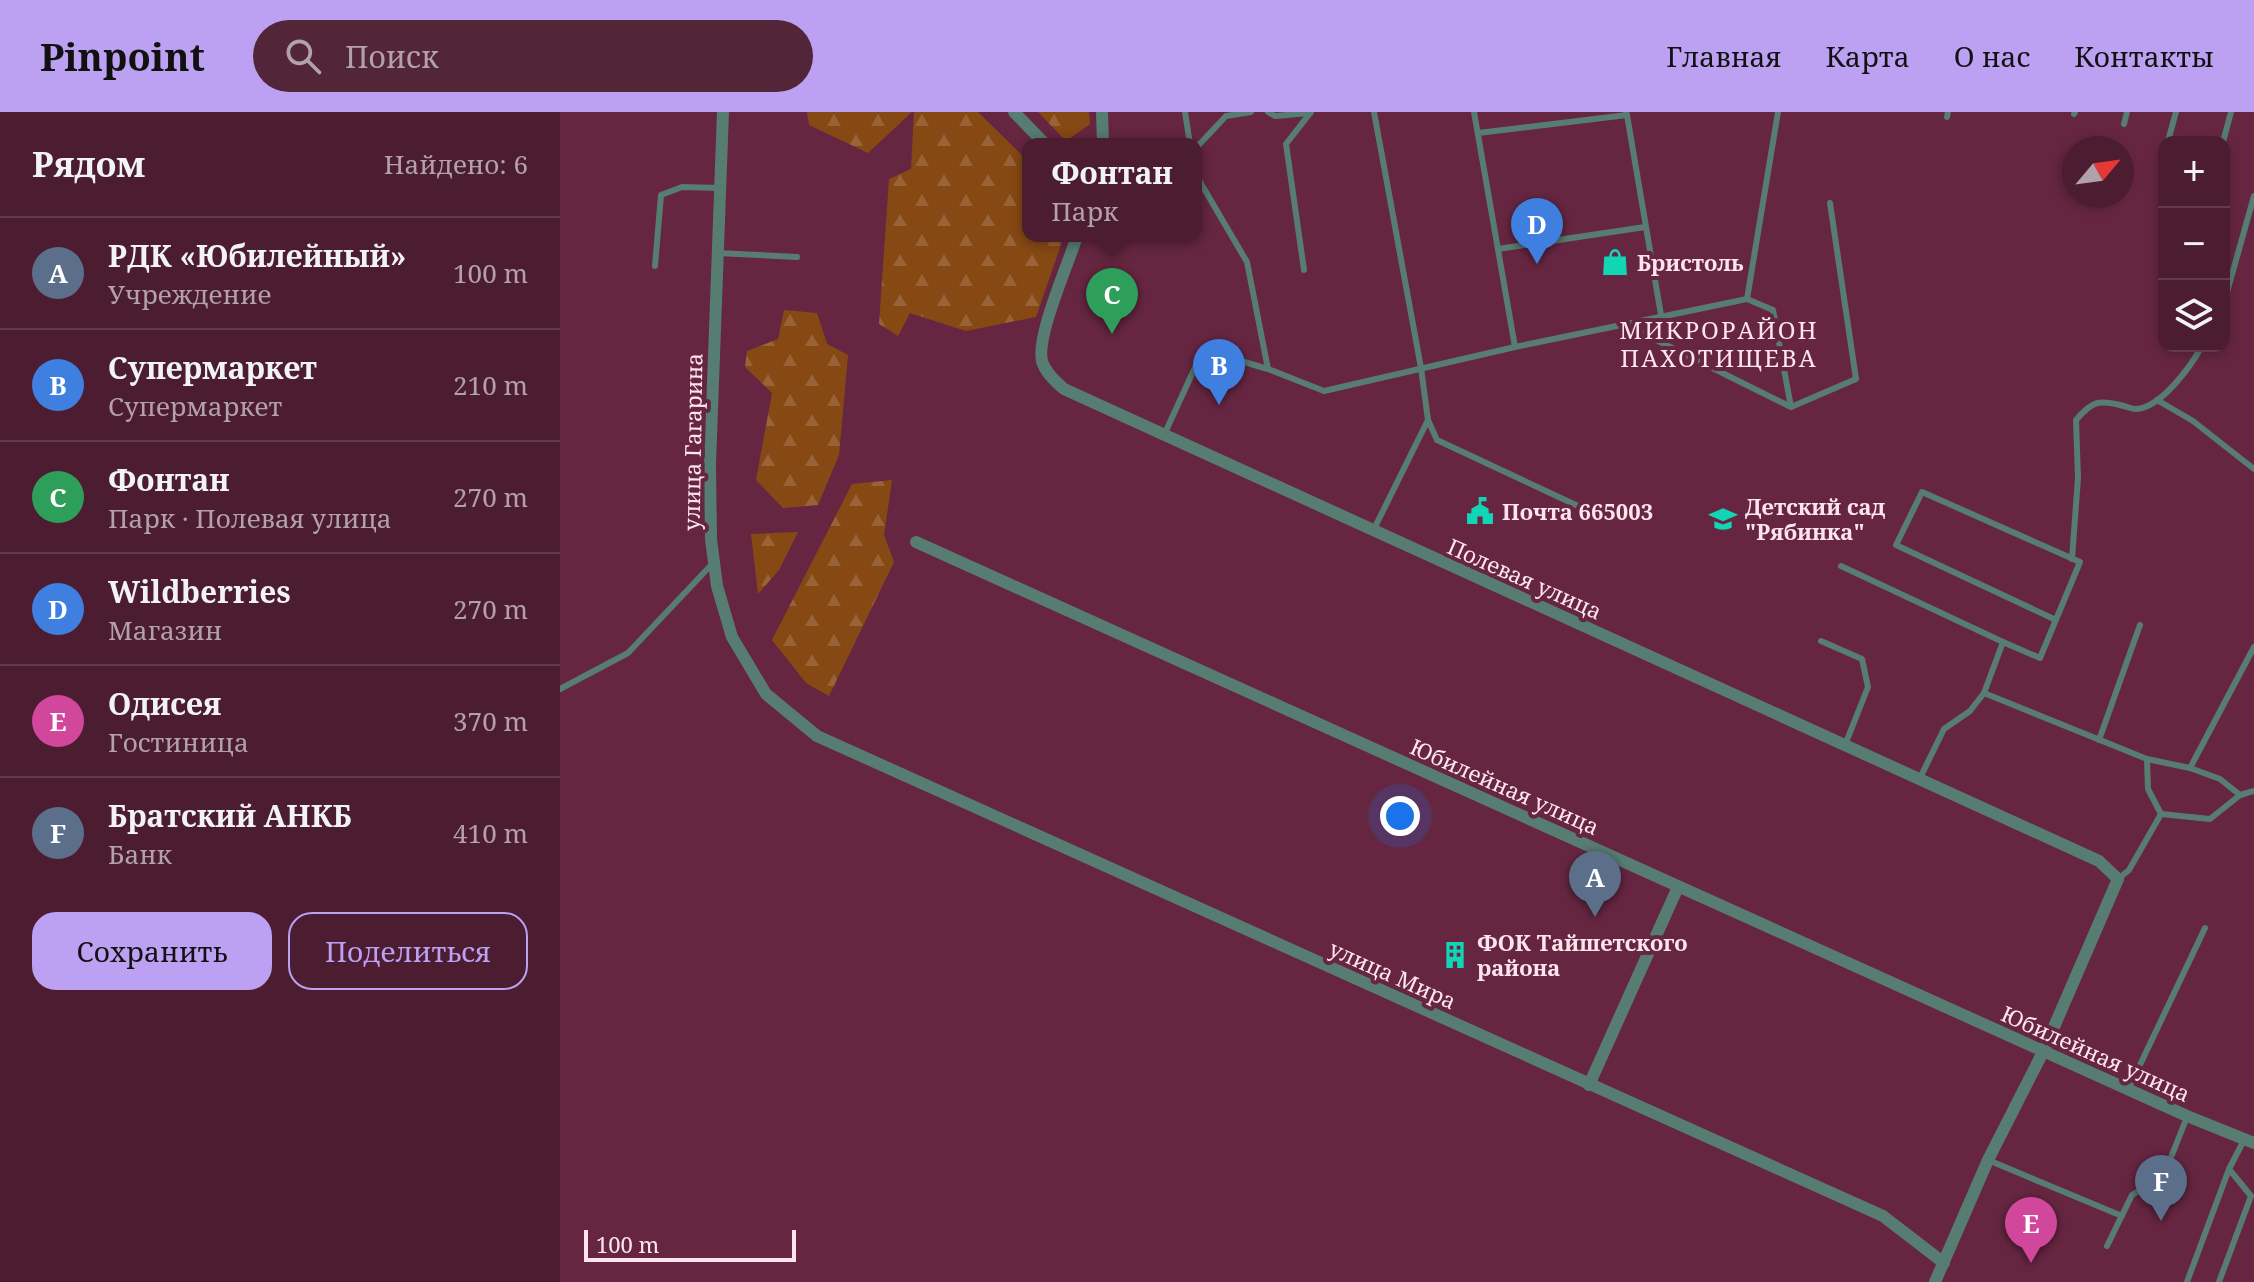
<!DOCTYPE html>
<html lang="ru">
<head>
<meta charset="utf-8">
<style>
	:root { --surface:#4c1c31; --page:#532539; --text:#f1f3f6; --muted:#b2a1ab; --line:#633a4d; --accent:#bca0f2 }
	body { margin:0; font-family:"Noto Serif",serif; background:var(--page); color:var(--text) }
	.controls { position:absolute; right:24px; top:24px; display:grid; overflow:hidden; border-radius:16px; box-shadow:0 4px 12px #0003 }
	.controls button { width:72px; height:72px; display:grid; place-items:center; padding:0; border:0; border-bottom:2px solid var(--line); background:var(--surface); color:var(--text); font:40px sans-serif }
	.compass { position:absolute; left:1502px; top:24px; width:72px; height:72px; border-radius:50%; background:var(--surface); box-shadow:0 4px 12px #0003; rotate:61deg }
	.scale { position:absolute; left:24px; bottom:20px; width:212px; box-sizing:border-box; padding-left:8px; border:4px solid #fee5ed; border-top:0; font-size:22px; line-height:28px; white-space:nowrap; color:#fee5ed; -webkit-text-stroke:6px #662641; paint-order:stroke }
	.you { position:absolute; left:840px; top:704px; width:28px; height:28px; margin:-20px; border:6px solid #fff; border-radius:50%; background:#1a73e8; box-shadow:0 0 0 12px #1a73e833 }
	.badge { display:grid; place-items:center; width:52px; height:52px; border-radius:50%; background:var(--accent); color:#fff; font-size:26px; font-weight:700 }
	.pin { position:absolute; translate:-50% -66px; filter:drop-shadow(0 2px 4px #0008) }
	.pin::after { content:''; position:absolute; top:42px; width:28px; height:24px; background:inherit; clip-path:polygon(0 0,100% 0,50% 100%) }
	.popup { position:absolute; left:462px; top:26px; width:180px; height:104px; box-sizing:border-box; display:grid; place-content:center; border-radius:16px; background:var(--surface); filter:drop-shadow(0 2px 6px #0005); font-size:26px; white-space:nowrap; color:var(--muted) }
	.popup b { font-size:30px; color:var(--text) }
	.popup::after { content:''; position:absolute; left:50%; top:100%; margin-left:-16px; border:16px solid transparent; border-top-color:var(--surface) }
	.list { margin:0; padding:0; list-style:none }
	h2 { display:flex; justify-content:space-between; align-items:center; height:104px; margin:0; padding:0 32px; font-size:34px }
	h2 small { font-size:26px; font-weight:400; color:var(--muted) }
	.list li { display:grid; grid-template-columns:52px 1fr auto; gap:24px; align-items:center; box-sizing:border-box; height:112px; padding:0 32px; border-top:2px solid var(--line) }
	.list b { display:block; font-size:30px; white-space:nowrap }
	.list p { margin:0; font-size:26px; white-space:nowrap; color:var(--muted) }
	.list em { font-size:26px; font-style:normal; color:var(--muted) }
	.actions { display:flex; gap:16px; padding:24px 32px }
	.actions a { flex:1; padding:18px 0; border:2px solid var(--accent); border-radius:24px; text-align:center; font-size:28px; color:var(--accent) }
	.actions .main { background:var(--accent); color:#111 }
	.icon { flex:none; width:44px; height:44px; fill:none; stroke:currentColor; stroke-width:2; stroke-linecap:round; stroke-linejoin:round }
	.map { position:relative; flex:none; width:1694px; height:1170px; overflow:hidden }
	header { display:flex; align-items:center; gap:48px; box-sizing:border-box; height:112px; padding:0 40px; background:var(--accent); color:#111 }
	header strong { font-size:38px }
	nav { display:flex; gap:44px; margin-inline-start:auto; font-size:28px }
	.search { width:560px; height:72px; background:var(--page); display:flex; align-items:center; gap:20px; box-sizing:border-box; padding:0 28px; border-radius:44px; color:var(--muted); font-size:30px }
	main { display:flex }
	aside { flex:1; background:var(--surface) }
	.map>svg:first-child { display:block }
</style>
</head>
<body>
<header>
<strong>Pinpoint</strong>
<div class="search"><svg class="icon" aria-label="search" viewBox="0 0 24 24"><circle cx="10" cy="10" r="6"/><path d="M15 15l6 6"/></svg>Поиск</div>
<nav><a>Главная</a><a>Карта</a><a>О нас</a><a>Контакты</a></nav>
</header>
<main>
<aside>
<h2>Рядом<small>Найдено: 6</small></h2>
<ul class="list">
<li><span class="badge" style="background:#5c6f8a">A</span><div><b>РДК «Юбилейный»</b><p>Учреждение</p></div><em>100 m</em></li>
<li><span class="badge" style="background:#3f7fe0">B</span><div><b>Супермаркет</b><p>Супермаркет</p></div><em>210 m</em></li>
<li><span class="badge" style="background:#2e9e5b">C</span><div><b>Фонтан</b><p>Парк · Полевая улица</p></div><em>270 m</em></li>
<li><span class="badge" style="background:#3f7fe0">D</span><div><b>Wildberries</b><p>Магазин</p></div><em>270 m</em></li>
<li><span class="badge" style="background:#d1479c">E</span><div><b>Одисея</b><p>Гостиница</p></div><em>370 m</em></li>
<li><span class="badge" style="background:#5c6f8a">F</span><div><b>Братский АНКБ</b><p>Банк</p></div><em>410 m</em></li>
</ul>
<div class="actions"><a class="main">Сохранить</a><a>Поделиться</a></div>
</aside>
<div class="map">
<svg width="1694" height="1170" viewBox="0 0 1694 1170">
	<defs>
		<pattern id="forest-firs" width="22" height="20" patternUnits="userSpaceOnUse" patternTransform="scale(2)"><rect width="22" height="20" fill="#864913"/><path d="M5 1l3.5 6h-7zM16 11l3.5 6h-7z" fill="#986336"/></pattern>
	</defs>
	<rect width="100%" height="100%" fill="#662641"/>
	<g fill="url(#forest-firs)">
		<polygon points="247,0 352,0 308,41 249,13"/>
		<polygon points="354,0 418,0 468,49 468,124 504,124 476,205 406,219 350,201 338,224 319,212 329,67 351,57"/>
		<polygon points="478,0 529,0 530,12 506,29"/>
		<polygon points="224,198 257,201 267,232 288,243 279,343 258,393 223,396 196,368 212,281 185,255 187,239 218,227"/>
		<polygon points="332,368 324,423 334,450 269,584 246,571 212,528 292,372"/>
		<polygon points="238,420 219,458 198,482 191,422"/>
	</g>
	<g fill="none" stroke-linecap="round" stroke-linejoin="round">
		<g stroke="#577c72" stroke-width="6">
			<polyline points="625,0 630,32"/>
			<polyline points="708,0 715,4 750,1"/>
			<polyline points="814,0 861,256 868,308 877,328 1018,394"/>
			<polyline points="1514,2 1515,0"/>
			<polyline points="1067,3 1101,203"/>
			<polyline points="1387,5 1388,0"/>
			<polyline points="1564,12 1567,0"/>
			<polyline points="918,21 1067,3 1066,0"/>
			<polyline points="1608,29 1616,0"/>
			<polyline points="1663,30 1671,0"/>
			<polyline points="636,36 666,4 691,0"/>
			<polyline points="636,63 687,150 708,257"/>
			<polyline points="938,137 1085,115"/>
			<polyline points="157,141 237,145"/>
			<polyline points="95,154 101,83 122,75 160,76"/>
			<polyline points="744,158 726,32 751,0"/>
			<polyline points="1187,187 1218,0"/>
			<polyline points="1664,191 1694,84"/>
			<polyline points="1062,211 1231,295"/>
			<polyline points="955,235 1187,187 1213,198 1231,295 1296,267 1270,91"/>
			<polyline points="1597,288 1633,309 1694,357"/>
			<polyline points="604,323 643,238 708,257 764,279 955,235 914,0"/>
			<polyline points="813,419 868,308"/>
			<path d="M1512 447 1518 366 1516 308C1532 289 1539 287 1564 294 1568 295 1572 297 1576 297 1601 296 1631 254 1642 234"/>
			<polyline points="1281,454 1443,530"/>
			<polyline points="1261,529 1302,547 1308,575 1285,633"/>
			<polyline points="0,577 68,541 154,450"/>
			<polyline points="1424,581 1587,647 1630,656 1660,667 1680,683"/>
			<polyline points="1539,628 1580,513"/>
			<polyline points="1587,647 1588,677 1601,702"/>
			<polyline points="1630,656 1694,535"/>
			<polyline points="1360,666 1384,617 1410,599 1424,581 1443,530 1480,546 1520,450 1362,380 1336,433 1496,508"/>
			<polyline points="1558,767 1569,758 1601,702 1650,707 1680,683 1694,679"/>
			<polyline points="1569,976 1645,816"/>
			<polyline points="1428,1048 1562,1104"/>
			<polyline points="1547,1134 1572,1083 1604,1063 1627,1005"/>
			<polyline points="1627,1170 1669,1057"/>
			<polyline points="1659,1170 1691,1084 1669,1057 1684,1028"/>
		</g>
		<g stroke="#577c72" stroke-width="12">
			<polyline points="163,0 150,352 151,427 157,474 172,525 206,582 257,624 1323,1104 1384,1151"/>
			<polyline points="454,0 485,32"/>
			<polyline points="542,0 543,32"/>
			<path d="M517 124C509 151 473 230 483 252 487 262 496 270 504 277L1539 749 1558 767 1484 938 1428 1048 1375 1170"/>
			<polyline points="356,430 1627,1004 1694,1031"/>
			<polyline points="1029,973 1118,775"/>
		</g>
	</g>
	<defs>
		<g id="shop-bare" transform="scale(2.16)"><path d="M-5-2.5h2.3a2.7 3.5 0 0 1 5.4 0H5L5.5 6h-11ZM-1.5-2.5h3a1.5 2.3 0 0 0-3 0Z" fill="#12d5b4" stroke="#662641" stroke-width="2.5" paint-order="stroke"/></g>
		<g id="civic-bare" transform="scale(2.16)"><path d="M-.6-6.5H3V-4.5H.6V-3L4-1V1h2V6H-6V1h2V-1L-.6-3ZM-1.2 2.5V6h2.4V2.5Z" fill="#12d5b4" stroke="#662641" stroke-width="2.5" paint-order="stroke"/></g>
		<g id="school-bare" transform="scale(2.16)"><path d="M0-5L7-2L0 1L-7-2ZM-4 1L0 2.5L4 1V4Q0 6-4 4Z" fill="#12d5b4" stroke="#662641" stroke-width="2.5" paint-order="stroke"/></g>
		<g id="building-bare" transform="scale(2.16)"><path d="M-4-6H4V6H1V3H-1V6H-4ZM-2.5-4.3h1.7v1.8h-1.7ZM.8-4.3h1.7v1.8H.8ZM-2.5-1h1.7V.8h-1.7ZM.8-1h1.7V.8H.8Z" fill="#12d5b4" stroke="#662641" stroke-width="2.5" paint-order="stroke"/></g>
	</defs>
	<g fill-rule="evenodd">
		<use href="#shop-bare" x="1055" y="150"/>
		<use href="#civic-bare" x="920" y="399"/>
		<use href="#school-bare" x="1163" y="407"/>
		<use href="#building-bare" x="895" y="843"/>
	</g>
	<g text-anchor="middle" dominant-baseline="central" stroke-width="8" stroke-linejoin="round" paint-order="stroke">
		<g font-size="22" font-weight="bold" fill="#fee5ed" stroke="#662641" text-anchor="start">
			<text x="1077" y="150">Бристоль</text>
			<text x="1185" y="394">Детский сад<tspan x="1185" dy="25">"Рябинка"</tspan></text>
			<text x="942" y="399">Почта 665003</text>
			<text x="917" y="830">ФОК Тайшетского<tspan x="917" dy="25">района</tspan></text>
		</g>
		<g font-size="22" fill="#fee5ed" stroke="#662641">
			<text transform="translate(132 330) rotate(-89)">улица Гагарина</text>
			<text transform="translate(965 466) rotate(24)">Полевая улица</text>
			<text transform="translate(945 674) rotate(24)">Юбилейная улица</text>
			<text transform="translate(833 862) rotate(24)">улица Мира</text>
			<text transform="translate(1536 941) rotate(24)">Юбилейная улица</text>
		</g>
		<g font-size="24" letter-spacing="2" fill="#fee5ed" stroke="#662641">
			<text x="1159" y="217">МИКРОРАЙОН<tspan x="1159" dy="28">ПАХОТИЩЕВА</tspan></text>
		</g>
	</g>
</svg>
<div class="controls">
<button>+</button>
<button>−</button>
<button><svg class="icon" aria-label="layers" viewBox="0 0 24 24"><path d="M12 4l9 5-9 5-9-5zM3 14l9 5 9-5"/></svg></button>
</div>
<svg class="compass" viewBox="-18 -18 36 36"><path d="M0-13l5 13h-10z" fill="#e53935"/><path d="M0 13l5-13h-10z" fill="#b2a1ab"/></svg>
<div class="scale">100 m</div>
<div class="you"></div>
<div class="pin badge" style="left:1035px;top:805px;background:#5c6f8a">A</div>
<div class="pin badge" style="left:659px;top:293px;background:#3f7fe0">B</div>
<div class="pin badge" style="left:552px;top:222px;background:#2e9e5b">C</div>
<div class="popup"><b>Фонтан</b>Парк</div>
<div class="pin badge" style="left:977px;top:152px;background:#3f7fe0">D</div>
<div class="pin badge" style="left:1471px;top:1151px;background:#d1479c">E</div>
<div class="pin badge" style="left:1601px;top:1109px;background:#5c6f8a">F</div>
</div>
</main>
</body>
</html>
